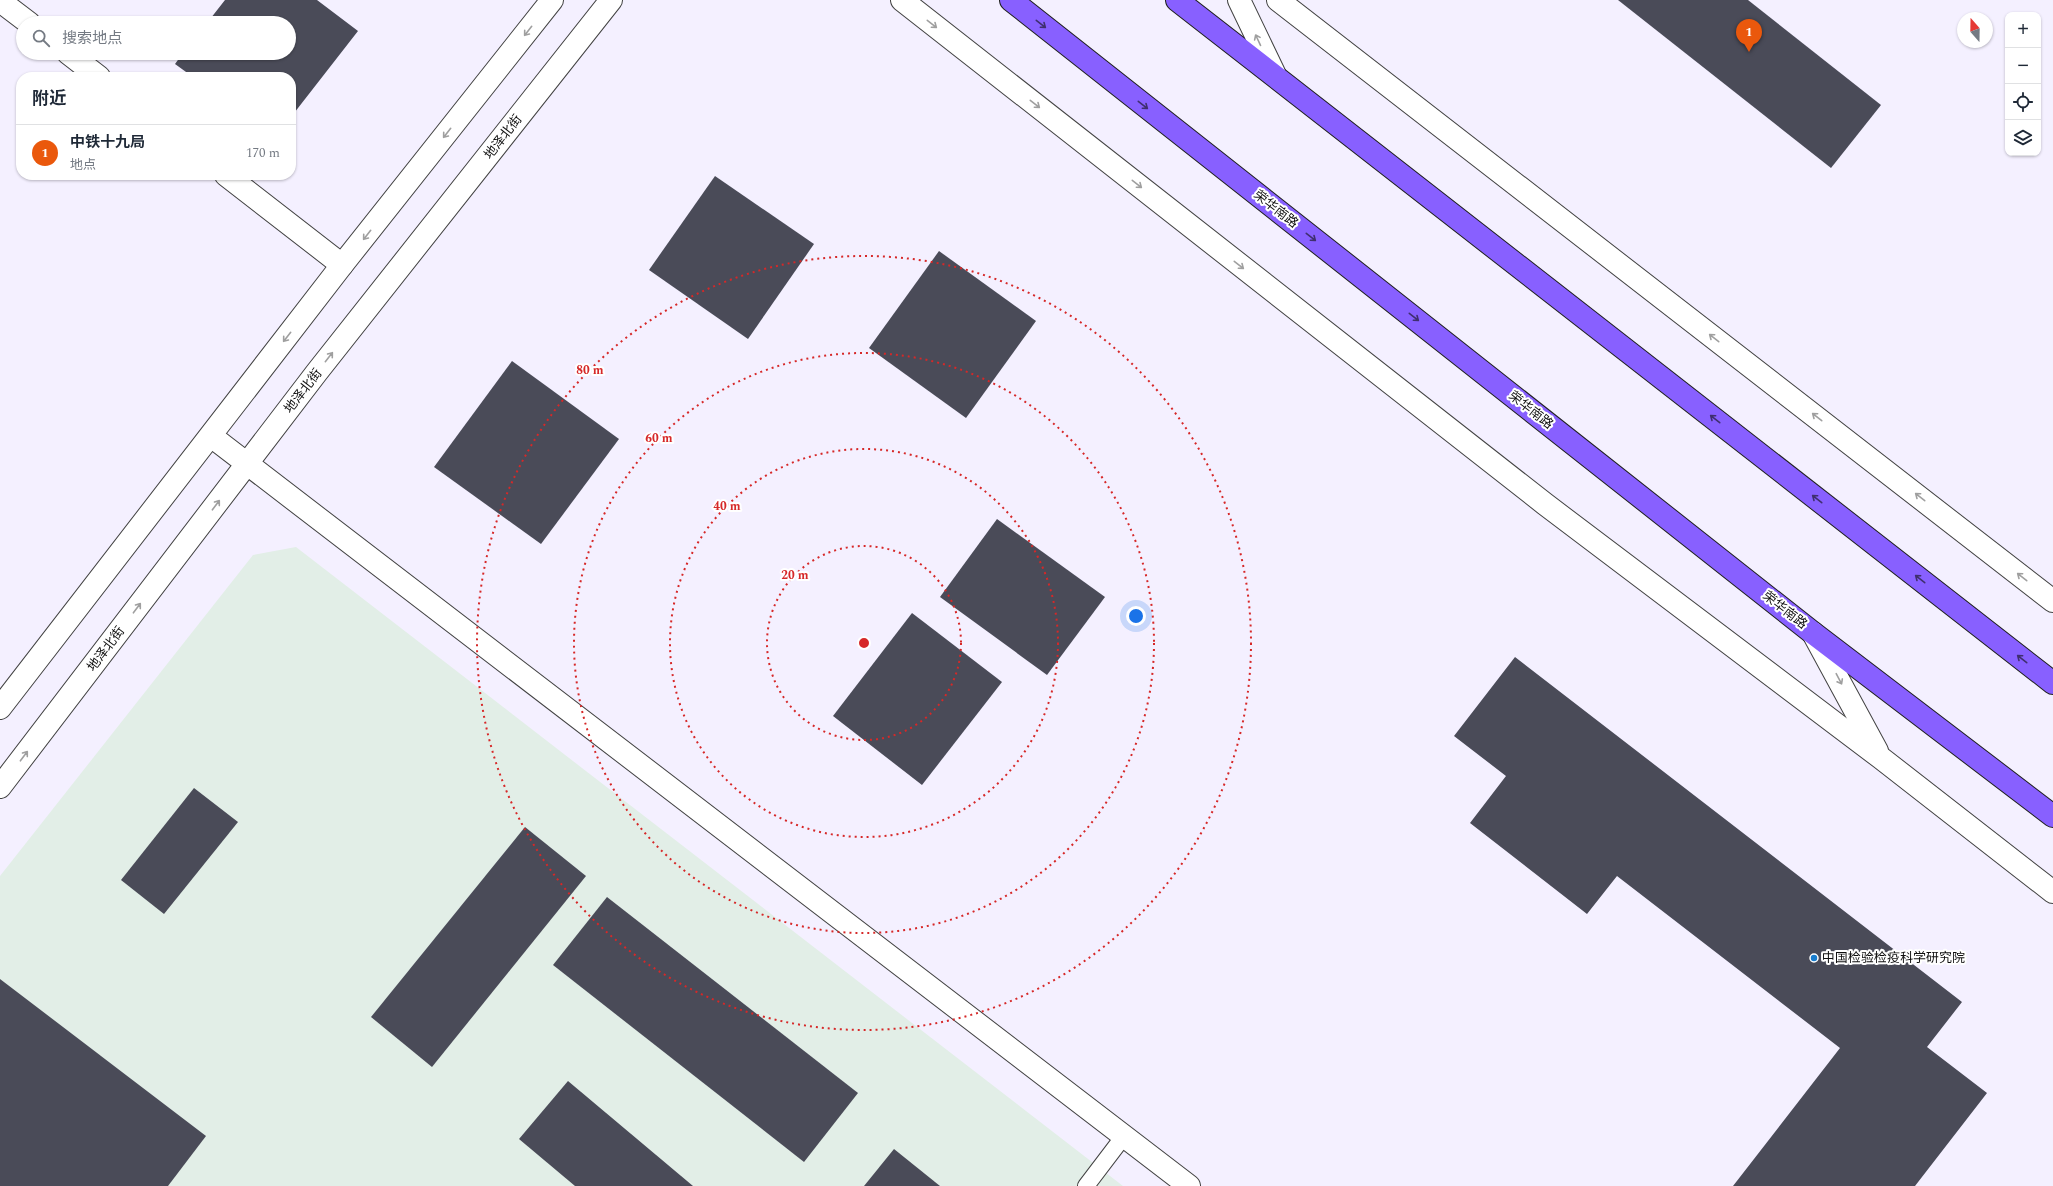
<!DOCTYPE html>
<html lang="zh">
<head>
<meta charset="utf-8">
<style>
	:root { --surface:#fff; --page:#f2f2f3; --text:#1f2937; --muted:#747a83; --line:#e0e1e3; --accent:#ea580c }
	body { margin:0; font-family:Spectral,"Noto Sans SC",serif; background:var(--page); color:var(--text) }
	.controls { position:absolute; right:12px; top:12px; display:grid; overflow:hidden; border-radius:8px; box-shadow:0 1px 3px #0004 }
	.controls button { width:36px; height:36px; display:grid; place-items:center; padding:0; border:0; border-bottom:1px solid var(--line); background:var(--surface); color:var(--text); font:20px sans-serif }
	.compass { position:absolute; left:1957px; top:12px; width:36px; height:36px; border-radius:50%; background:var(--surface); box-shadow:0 1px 3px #0004; rotate:340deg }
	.you { position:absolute; left:1136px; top:616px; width:14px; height:14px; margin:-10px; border:3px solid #fff; border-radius:50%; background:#1a73e8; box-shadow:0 0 0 6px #1a73e833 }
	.badge { display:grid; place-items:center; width:26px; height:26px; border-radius:50%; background:var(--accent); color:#fff; font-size:13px; font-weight:700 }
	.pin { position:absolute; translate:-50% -33px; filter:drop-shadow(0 1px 2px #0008) }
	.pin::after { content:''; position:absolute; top:21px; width:14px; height:12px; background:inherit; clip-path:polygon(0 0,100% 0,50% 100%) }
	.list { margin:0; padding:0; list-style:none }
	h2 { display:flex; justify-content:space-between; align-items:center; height:52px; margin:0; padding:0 16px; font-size:17px }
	h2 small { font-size:13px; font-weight:400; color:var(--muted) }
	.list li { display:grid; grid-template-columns:26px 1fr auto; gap:12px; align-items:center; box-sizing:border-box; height:56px; padding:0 16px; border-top:1px solid var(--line) }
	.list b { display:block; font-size:15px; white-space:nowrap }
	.list p { margin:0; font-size:13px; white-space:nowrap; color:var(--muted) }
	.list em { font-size:13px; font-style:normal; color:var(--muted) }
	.icon { flex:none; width:22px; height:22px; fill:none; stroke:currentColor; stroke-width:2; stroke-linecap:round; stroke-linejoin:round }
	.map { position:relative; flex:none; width:2053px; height:1186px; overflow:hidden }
	.search { position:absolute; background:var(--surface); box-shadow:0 1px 3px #0004; left:16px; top:16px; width:280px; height:44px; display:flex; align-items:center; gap:10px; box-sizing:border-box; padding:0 14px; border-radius:22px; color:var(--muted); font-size:15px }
	.panel { position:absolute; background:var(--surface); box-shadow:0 1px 3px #0004; left:16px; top:72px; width:280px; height:108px; border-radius:16px }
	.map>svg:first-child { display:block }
</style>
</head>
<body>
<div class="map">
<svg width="2053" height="1186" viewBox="0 0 2053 1186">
	<rect width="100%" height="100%" fill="#f4f0ff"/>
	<polygon fill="#e2eee7" points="296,547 1123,1186 0,1186 0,876 253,555"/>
	<g fill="#4a4b58">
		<polygon points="225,0 317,0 358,31 291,117 291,77 193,77 175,64 183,53 289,53 289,23 207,23"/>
		<polygon points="1618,0 1748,0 1881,105 1831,168"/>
		<polygon points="715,176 814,244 748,339 649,270"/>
		<polygon points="939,251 1036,321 966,418 869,348"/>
		<polygon points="512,361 619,439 541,544 434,467"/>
		<polygon points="997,519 1105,597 1047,675 940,597"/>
		<polygon points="912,613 1002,682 922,785 833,716"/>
		<polygon points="1515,657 1962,1002 1927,1047 1987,1093 1915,1186 1733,1186 1840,1048 1617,876 1587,914 1470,823 1506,776 1454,736"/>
		<polygon points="194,788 238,822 164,914 121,880"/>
		<polygon points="525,827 586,876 432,1067 371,1017"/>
		<polygon points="607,897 858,1093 804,1162 553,965"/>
		<polygon points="0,979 206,1136 168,1186 0,1186"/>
		<polygon points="568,1081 693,1186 575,1186 519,1139"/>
		<polygon points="894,1149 940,1186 864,1186"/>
	</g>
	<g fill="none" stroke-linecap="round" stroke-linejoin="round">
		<g stroke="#424242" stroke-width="18">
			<polyline id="service" points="1086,1186 1124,1136"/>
		</g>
		<g stroke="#424242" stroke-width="24">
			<g id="minor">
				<polyline points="0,1 29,23"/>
				<polyline points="68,53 99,77"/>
				<polyline points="226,175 342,265"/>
				<polyline points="211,436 1189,1186"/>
			</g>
		</g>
		<g stroke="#424242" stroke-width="24">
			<g id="tertiary">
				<polyline points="902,0 1545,504 1881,758 2053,892"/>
				<polyline points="1239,0 1275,75"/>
				<polyline points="1278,0 2053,601"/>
				<polyline points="1813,633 1877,751"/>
				<polyline points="0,708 342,265 552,0"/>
				<polyline points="0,787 317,372 611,0"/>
			</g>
		</g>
		<g stroke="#202020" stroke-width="24">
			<g id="primary">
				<polyline points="1011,0 1813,633 2053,816"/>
				<polyline points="1177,0 2053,683"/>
			</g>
		</g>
		<use href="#service" stroke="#fff" stroke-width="16"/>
		<use href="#minor" stroke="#fff" stroke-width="22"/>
		<use href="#tertiary" stroke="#fff" stroke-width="22"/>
		<use href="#primary" stroke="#8860ff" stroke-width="22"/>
	</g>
	<defs><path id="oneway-shaft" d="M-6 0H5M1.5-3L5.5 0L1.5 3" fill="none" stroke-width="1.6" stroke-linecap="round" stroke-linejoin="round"/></defs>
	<g stroke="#9f9f9f">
		<use href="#oneway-shaft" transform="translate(932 24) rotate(38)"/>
		<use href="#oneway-shaft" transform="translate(528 31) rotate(128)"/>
		<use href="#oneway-shaft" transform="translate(1258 40) rotate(-115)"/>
		<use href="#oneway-shaft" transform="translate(1035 104) rotate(38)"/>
		<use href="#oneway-shaft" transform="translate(447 133) rotate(128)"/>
		<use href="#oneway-shaft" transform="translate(1137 184) rotate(38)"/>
		<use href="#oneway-shaft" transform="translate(367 235) rotate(128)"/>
		<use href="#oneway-shaft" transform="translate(1239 265) rotate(38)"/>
		<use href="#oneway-shaft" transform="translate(287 337) rotate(128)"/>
		<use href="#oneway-shaft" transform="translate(1714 338) rotate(-142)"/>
		<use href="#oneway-shaft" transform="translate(329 357) rotate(-52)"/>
		<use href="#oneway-shaft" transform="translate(1817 417) rotate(-142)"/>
		<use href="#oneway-shaft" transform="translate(1920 497) rotate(-142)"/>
		<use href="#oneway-shaft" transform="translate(216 505) rotate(-53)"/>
		<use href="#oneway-shaft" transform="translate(2022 577) rotate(-142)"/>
		<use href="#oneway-shaft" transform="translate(137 608) rotate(-53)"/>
		<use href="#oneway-shaft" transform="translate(1839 679) rotate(62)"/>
		<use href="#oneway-shaft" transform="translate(24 756) rotate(-53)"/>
	</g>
	<g stroke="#3f2f6f">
		<use href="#oneway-shaft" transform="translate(1041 24) rotate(38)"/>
		<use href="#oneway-shaft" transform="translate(1143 105) rotate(38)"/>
		<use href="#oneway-shaft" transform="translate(1311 237) rotate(38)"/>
		<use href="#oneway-shaft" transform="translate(1414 317) rotate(38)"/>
		<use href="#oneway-shaft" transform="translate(1715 419) rotate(-142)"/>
		<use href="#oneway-shaft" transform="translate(1817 499) rotate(-142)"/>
		<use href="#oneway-shaft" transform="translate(1920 579) rotate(-142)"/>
		<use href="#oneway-shaft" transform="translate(2022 659) rotate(-142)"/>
	</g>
	<g fill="none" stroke="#d62828" stroke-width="2" stroke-dasharray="2 4">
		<circle cx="864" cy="643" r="97"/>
		<circle cx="864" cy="643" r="194"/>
		<circle cx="864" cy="643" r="290"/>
		<circle cx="864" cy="643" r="387"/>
	</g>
	<circle fill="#187ccd" stroke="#fff" stroke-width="1.5" cx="1814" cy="958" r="4"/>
	<g text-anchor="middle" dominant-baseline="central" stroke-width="4" stroke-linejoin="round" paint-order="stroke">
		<g font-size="13" fill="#0f0f0f" stroke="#fff">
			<text transform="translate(503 137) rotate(-52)">地泽北街</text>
			<text transform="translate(1276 209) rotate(38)">荣华南路</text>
			<text transform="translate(303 391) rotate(-52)">地泽北街</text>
			<text transform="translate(1531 410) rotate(38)">荣华南路</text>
			<text transform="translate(1785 610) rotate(38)">荣华南路</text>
			<text transform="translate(106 649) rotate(-53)">地泽北街</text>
		</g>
		<g font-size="13" fill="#0f0f0f" stroke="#fff" text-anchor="start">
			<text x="1822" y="958">中国检验检疫科学研究院</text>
		</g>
	</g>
	<circle cx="864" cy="643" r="6" fill="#d62828" stroke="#fff" stroke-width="2"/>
	<g font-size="12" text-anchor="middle" font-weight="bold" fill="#d62828" stroke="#fff" stroke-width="4" stroke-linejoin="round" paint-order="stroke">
		<text x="590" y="374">80 m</text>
		<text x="659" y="442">60 m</text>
		<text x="727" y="510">40 m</text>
		<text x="795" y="579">20 m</text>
	</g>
</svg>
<div class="controls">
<button>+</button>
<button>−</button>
<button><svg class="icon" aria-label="locate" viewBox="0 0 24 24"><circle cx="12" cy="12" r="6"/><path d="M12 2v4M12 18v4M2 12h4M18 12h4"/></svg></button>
<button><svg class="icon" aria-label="layers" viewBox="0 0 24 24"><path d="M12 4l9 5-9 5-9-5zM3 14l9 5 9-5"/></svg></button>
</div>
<svg class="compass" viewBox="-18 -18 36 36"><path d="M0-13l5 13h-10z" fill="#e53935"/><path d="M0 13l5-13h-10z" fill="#747a83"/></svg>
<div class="you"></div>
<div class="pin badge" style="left:1749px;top:52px">1</div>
<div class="search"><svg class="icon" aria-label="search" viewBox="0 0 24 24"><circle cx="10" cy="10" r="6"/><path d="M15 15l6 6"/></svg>搜索地点</div>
<section class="panel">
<h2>附近<small></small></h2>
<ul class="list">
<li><span class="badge">1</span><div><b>中铁十九局</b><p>地点</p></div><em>170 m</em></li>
</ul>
</section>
</div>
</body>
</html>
